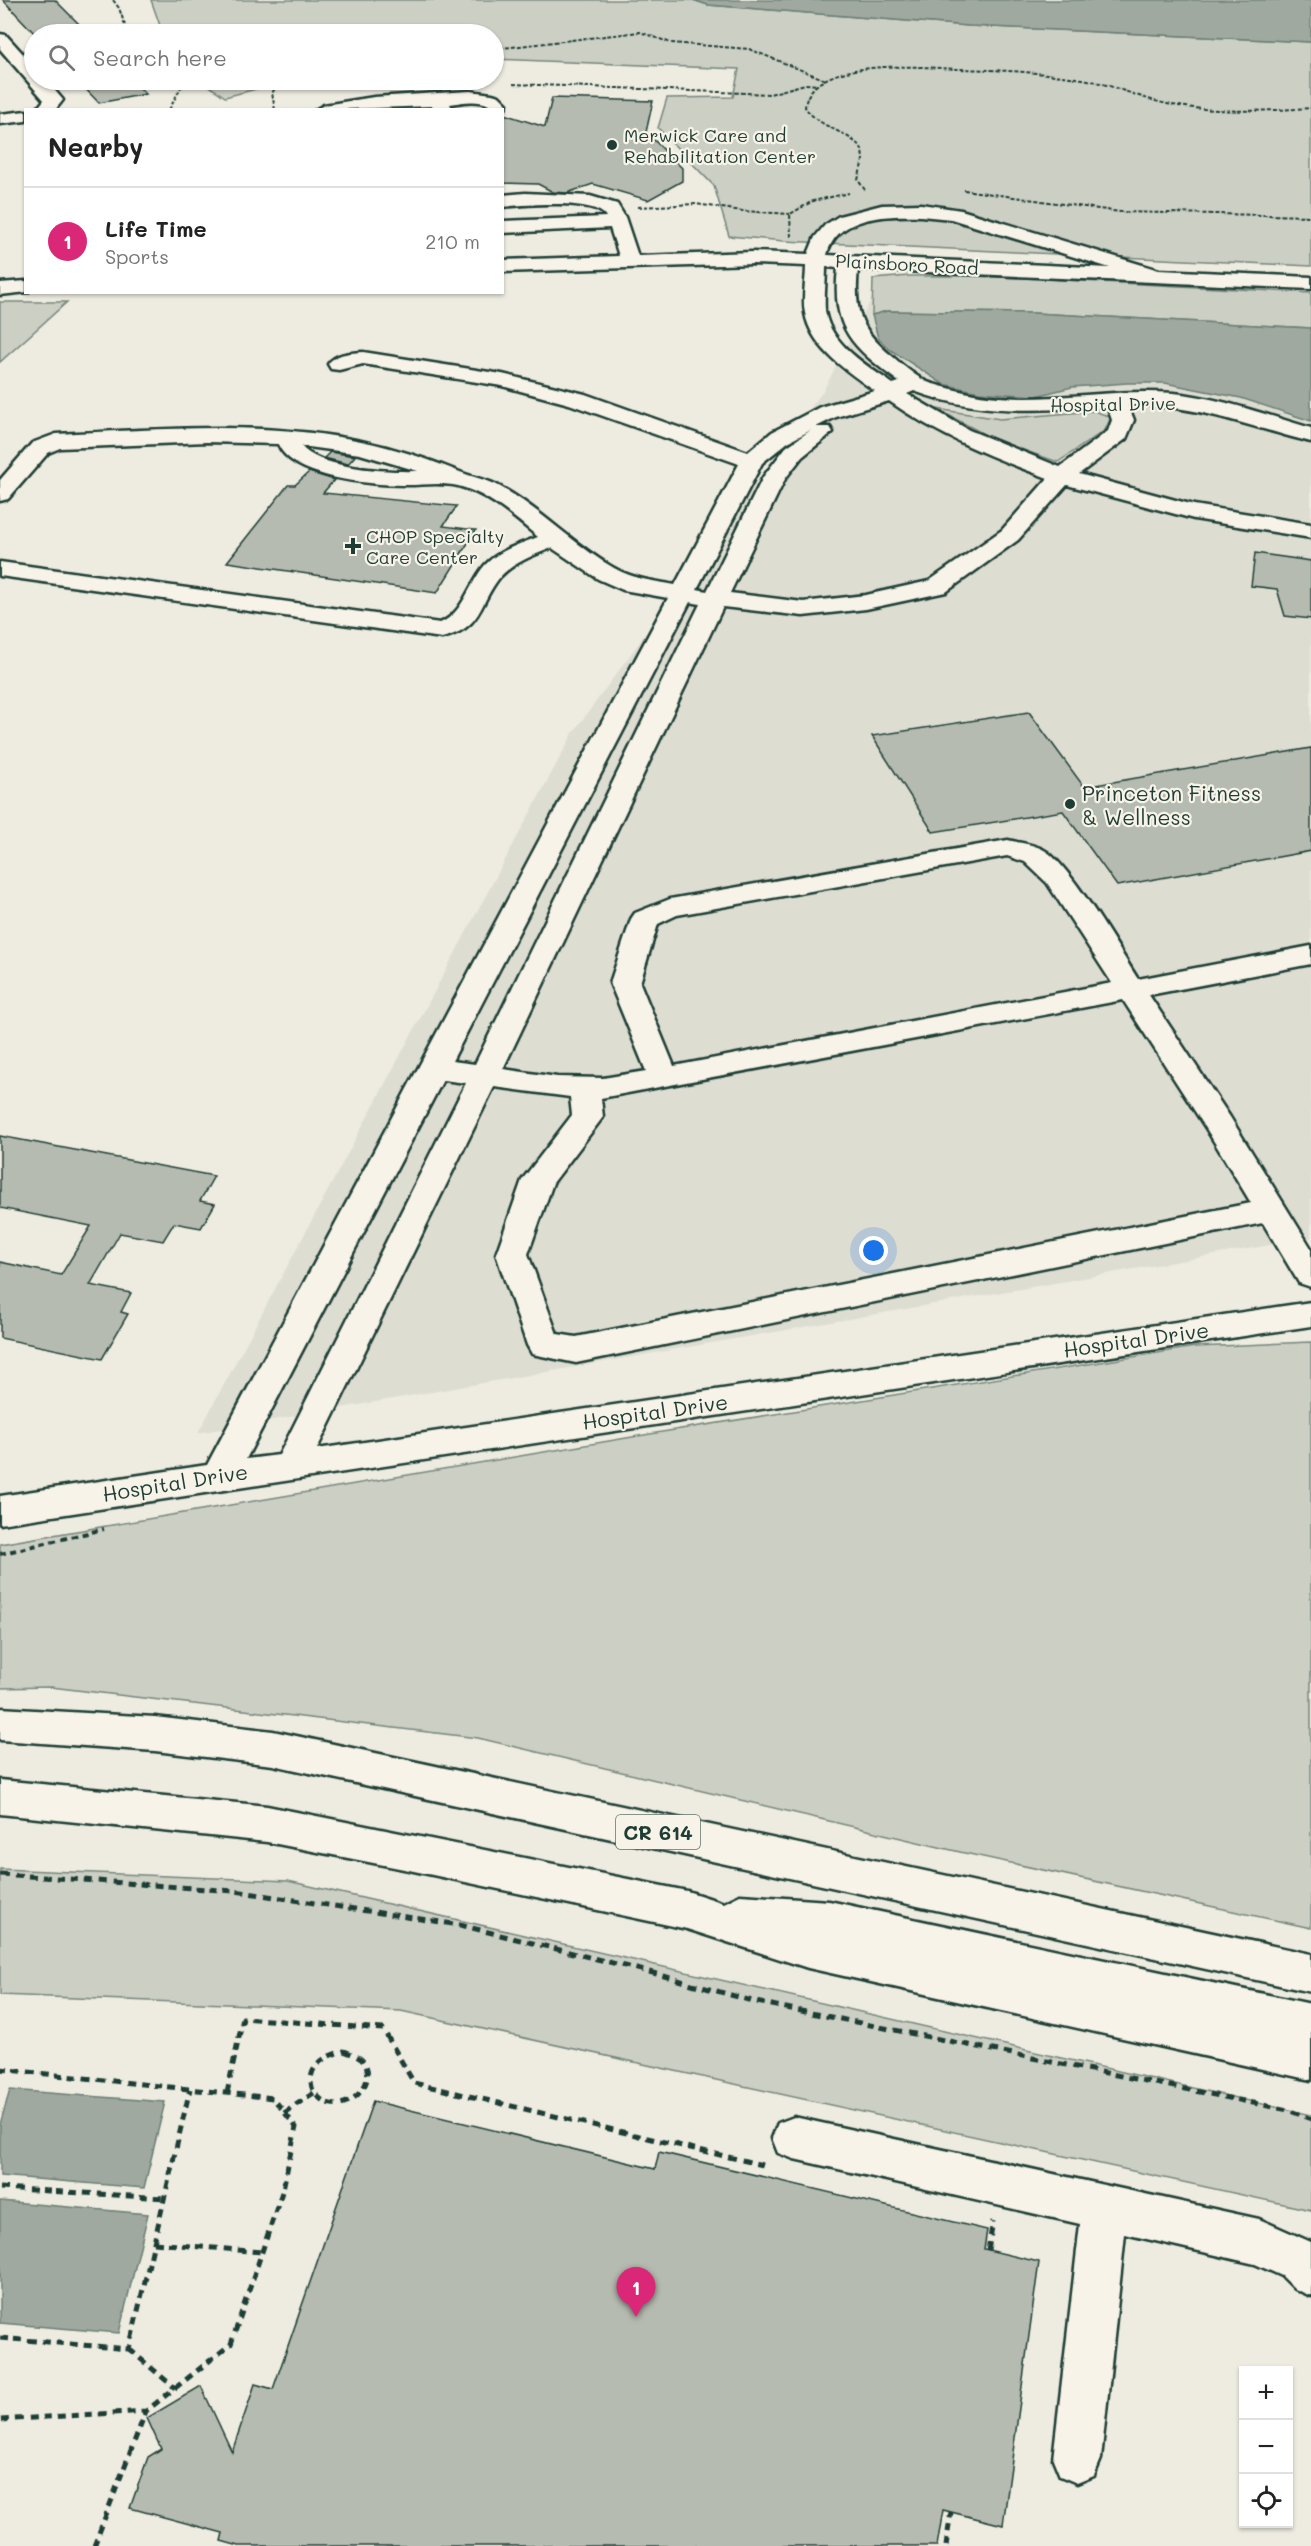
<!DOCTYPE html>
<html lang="en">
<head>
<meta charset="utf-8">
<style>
	:root { --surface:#fff; --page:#f2f2f2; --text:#222; --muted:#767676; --line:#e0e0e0; --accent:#db2777 }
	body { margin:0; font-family:Mali,sans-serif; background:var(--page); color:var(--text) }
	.controls { position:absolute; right:18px; bottom:18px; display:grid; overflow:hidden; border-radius:0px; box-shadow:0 2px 4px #0004 }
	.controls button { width:54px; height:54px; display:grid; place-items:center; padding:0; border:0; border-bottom:2px solid var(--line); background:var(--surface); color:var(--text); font:30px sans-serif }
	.you { position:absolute; left:874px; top:1251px; width:21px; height:21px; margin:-15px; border:4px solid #fff; border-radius:50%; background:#1a73e8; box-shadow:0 0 0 9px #1a73e833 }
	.badge { display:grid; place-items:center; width:39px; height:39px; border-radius:50%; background:var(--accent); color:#fff; font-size:20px; font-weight:700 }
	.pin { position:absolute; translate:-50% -50px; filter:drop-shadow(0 2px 3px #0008) }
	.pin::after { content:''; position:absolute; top:32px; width:21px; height:18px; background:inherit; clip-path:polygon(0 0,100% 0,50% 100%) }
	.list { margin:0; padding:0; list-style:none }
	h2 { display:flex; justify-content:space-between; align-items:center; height:78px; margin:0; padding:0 24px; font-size:26px }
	h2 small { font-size:20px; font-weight:400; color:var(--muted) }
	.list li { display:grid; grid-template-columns:39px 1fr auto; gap:18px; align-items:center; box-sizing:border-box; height:108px; padding:0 24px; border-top:2px solid var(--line) }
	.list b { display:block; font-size:22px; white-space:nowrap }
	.list p { margin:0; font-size:20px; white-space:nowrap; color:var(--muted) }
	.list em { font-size:20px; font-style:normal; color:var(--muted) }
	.icon { flex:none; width:33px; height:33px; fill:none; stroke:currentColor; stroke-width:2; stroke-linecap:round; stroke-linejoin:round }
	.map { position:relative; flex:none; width:1311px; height:2546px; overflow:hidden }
	.search { position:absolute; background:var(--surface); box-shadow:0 2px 4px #0004; left:24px; top:24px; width:480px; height:66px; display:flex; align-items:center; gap:15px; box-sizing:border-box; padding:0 21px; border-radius:33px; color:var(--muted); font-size:22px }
	.panel { position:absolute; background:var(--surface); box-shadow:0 2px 4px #0004; left:24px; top:108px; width:480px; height:186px; border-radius:0px }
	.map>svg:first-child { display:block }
</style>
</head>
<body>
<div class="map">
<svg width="1311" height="2546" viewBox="0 0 1311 2546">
	<rect width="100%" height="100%" fill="#eeece1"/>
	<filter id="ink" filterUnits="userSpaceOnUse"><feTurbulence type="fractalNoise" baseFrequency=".0167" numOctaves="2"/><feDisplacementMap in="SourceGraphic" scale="12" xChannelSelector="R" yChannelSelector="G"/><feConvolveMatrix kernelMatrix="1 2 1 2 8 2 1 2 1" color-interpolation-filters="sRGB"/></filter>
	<g filter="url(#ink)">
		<polygon fill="#ddddd2" points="881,281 1311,300 1311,1238 198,1433 573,733 823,391"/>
		<g fill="#cccfc4" stroke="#76867c" stroke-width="1.5">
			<polygon points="151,0 693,0 708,5 969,26 1311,42 1311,266 784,241 729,236 714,186 658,128 667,98 733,97 739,69 494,59 494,34 163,34"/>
			<polygon points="201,80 268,80 260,88 225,97"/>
			<polygon points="909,276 983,276 1311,293 1311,328 1034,313 887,311 872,315 873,279"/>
			<polygon points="0,302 67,302 0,362"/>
			<polygon points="937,409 1000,419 1094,411 1111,417 1105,430 1058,462 997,441"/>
			<polygon points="1311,1342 1311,1928 960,1852 478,1738 51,1687 0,1688 0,1544 662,1432 1195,1347"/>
			<polygon points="0,1869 288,1881 1311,2115 1311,2210 401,2011 0,1995"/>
		</g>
		<g fill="#9fa99f" stroke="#6c7e74" stroke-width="1.5">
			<polygon points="693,0 1311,0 1311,42 969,26 708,5"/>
			<polygon points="887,311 1034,313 1311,328 1311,421 1241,398 1165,383 1127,383 1072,387 1036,396 979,392 943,384 889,349 878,338 872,315"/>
			<polygon points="10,2090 165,2102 144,2188 0,2176 0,2124"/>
			<polygon points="0,2201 148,2214 119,2333 0,2323"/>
		</g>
		<g fill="#b5bbb0" stroke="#1f3d34" stroke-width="1.5">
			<polygon points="3,0 55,0 89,34 35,34"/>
			<polygon points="77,80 132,80 146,94 99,103"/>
			<polygon points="552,98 653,101 646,132 682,168 682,181 648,200 593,184 567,193 553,192 538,184 502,183 502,116 504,114 545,127"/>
			<polygon points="330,452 355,456 348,464 324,458"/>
			<polygon points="309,472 334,480 323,493 457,506 443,526 476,530 437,593 227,562 288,485 295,485"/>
			<polygon points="1255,553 1311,561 1311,619 1285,616 1277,589 1251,586"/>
			<polygon points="1029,712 1084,787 1311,748 1311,851 1117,886 1063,811 933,832 872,736"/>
			<polygon points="0,1136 214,1176 200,1201 215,1204 201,1228 174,1223 163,1241 120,1233 90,1285 131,1293 121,1312 128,1314 102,1359 0,1338 0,1262 61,1275 91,1226 0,1208"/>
			<polygon points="373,2101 655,2169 659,2152 987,2230 984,2249 1039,2262 1003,2525 943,2510 937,2546 239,2546 221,2541 223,2533 130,2508 148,2457 161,2449 147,2418 201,2386 232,2452 255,2384 273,2389"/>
		</g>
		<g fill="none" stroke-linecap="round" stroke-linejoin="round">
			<g stroke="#1f3d34" stroke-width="5">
				<g id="minor">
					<polygon points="0,34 6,35 34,66 34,80 46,80 63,100 55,110 36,110 44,100 0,49"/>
					<path d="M470 91 492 94 499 96 507 104 502 114V110H487L489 105C477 99 463 102 450 104L453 110H435L433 106 315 110 324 105 374 97Z"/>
					<polygon points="26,111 26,121 0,124 0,114"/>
					<path d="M525 193 590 196 617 204 625 217 638 256 753 252 808 254 815 237 825 225 839 216 882 205 921 204 961 210 1159 270 1311 277V289L858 269C854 310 859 329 892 356 902 365 913 374 925 381 934 385 946 387 956 390 1027 409 1101 387 1174 393 1221 398 1266 415 1311 428V442C1246 426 1197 404 1128 405L1134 420 1126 439 1079 474 1194 505 1311 524V538L1194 519 1067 485 1018 540 946 592 866 609 803 616 723 607 503 1069 557 1077 603 1078 646 1071 610 983 631 919 635 913 670 899 1008 840C1019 843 1034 844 1044 850 1069 863 1120 951 1138 979L1311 946V964L1149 995 1230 1117 1311 1248V1287L1299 1283 1263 1223 576 1363 532 1354 527 1345 496 1254 522 1180 572 1115 570 1097 494 1087 317 1449 1311 1302V1326L0 1524V1496L207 1465 668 598 623 590 598 579 552 548C534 555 514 562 500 577 478 604 483 628 442 638L0 576V562L440 623C464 613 469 583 485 565 499 550 520 544 538 537 514 517 489 494 458 486 441 482 424 485 407 485 374 485 292 479 278 444L207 442 60 448 48 453 8 499 0 501V480L32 443 56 434C157 430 261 420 361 441 395 448 428 459 460 472 472 477 484 479 495 484 538 506 572 544 614 568 633 579 654 581 675 585L739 464 569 404 502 386 363 364 339 370 331 369 328 364C336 353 351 353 363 352L502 374 585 394 748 452 772 432 820 407 875 391C848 372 811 348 805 313 802 299 806 281 806 266L753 264 502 272V260L619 256 610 228 502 233V221L606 217C596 198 522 205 502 207V195ZM921 216 951 219 1110 268 827 255C836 215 889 215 921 216ZM826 267 838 268C831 330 853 347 899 382L893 384C868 366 829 344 825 310 824 296 826 281 826 267ZM914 391C977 415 1040 411 1107 406L1112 420 1108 431 1060 467 969 430 907 394ZM889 401C937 435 993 458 1048 478L1002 530 929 581 866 595 803 602 730 593 785 479 802 457 833 432 830 427H816L836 417ZM811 430 786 447 763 477 707 591 697 589 762 463 788 442ZM301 446 360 454 418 471C389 472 319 469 301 446ZM690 602 700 604 475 1064 452 1061ZM1007 856 1025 862 1047 883 1112 983 674 1066 640 983 658 924 677 915ZM1123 1000 1207 1130 1251 1203 576 1337 557 1334 528 1254 553 1183 603 1117 601 1098ZM443 1080 466 1083 279 1455 246 1459Z"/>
					<polygon points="26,281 26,292 28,292 0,295 0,283"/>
					<polygon points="794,2117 1259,2219 1311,2242 1311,2296 1295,2289 1282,2276 1255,2264 1125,2234 1101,2459 1094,2476 1077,2483 1060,2476 1053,2459 1080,2224 794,2159 778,2153 772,2138 778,2123"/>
				</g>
			</g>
			<g stroke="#1f3d34" stroke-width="5">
				<g id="highway">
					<polygon points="0,1708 155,1717 273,1731 1311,1954 1311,1992 273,1765 155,1751 0,1740"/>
					<polygon points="0,1780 267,1806 687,1891 724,1903 740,1895 829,1901 1311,2004 1311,2080 808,1968 687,1929 409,1870 267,1842 0,1814"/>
				</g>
			</g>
			<g stroke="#1f3d34" stroke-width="2" stroke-dasharray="4 2" stroke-linecap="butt">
				<polyline points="113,0 119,8 128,34"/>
				<polyline points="494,49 640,32 671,43 749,49 826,80"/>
				<polyline points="513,84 770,94 805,84 818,85"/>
				<polyline points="169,110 181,87 182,80"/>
				<polyline points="275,110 272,93 276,87 290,80"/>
				<path d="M865 190 858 180 863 160 862 149C847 130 818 128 805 107 810 56 921 67 956 69 1000 70 1044 72 1088 80 1119 87 1148 102 1179 106 1223 113 1267 111 1311 108"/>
				<polyline points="964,190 1120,212 1311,216"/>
				<polyline points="638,207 696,204 742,211 790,214"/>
				<polyline points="791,237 790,214 813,201 849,193"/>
			</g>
			<polyline stroke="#1f3d34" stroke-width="4" stroke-dasharray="6 4.5" stroke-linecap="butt" points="0,1554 104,1529"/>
			<g stroke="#1f3d34" stroke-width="5" stroke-dasharray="8 6" stroke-linecap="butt">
				<polyline points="0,1874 235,1891 460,1925 653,1973 752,2001 1288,2110 1311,2119"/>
				<path d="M344 2051C349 2053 357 2056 361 2059 385 2082 338 2125 315 2093 310 2087 310 2078 313 2071 319 2059 332 2054 344 2051Z"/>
				<polyline points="0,2069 273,2098 296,2127 283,2189 231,2344 146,2411 0,2420"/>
				<polyline points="227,2093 243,2018 383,2029 414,2083 767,2166"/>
				<polyline points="284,2113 315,2092"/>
				<polyline points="0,2188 164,2198"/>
				<polyline points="154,2243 262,2252"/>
				<polyline points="988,2250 993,2221"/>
				<polyline points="0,2338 129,2349 190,2089"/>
				<polyline points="129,2349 175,2388"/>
				<polyline points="94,2546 146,2411"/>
				<polyline points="946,2546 951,2512"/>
			</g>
			<use href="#minor" fill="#f7f3e8" fill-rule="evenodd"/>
			<use href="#highway" fill="#f7f3e8" fill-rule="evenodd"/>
		</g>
	</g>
	<g fill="#1f3d34" stroke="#f7f3e8" stroke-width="2">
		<circle cx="612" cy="145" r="6"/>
		<path d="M350 537h6v6h6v6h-6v6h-6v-6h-6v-6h6z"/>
		<circle cx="1070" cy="804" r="6"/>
	</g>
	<g text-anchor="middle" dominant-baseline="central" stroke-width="4.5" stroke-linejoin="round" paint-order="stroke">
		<g font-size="18" fill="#1f3d34" stroke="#f7f3e8" text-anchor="start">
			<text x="624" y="135">Merwick Care and<tspan x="624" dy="21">Rehabilitation Center</tspan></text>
			<text x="366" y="536">CHOP Specialty<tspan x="366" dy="21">Care Center</tspan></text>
		</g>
		<g font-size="18" fill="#1f3d34" stroke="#f7f3e8">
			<text transform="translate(907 264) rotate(3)">Plainsboro Road</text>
			<text transform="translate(1113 404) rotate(-1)">Hospital Drive</text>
		</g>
		<rect fill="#f7f3e8" stroke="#60746a" stroke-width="1.5" x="616" y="1815" width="84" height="34" rx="4.5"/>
		<g font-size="20" font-weight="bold" fill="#1f3d34">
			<text x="658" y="1832">CR 614</text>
		</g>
		<g font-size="21" fill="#1f3d34" stroke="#f7f3e8" text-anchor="start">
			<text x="1082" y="792">Princeton Fitness<tspan x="1082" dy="24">&amp; Wellness</tspan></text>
		</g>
		<g font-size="21" fill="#1f3d34" stroke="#f7f3e8">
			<text transform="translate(1136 1339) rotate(-8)">Hospital Drive</text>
			<text transform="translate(655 1411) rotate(-8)">Hospital Drive</text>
			<text transform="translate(175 1482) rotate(-9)">Hospital Drive</text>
		</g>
	</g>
</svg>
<div class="controls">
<button>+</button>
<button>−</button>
<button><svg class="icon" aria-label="locate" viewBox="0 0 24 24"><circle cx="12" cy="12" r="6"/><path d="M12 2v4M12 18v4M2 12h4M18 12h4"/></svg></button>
</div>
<div class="you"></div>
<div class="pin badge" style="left:636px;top:2317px">1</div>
<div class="search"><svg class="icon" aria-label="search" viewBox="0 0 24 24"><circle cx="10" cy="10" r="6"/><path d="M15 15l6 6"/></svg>Search here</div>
<section class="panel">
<h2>Nearby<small></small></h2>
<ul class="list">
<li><span class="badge">1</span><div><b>Life Time</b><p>Sports</p></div><em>210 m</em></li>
</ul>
</section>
</div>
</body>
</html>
